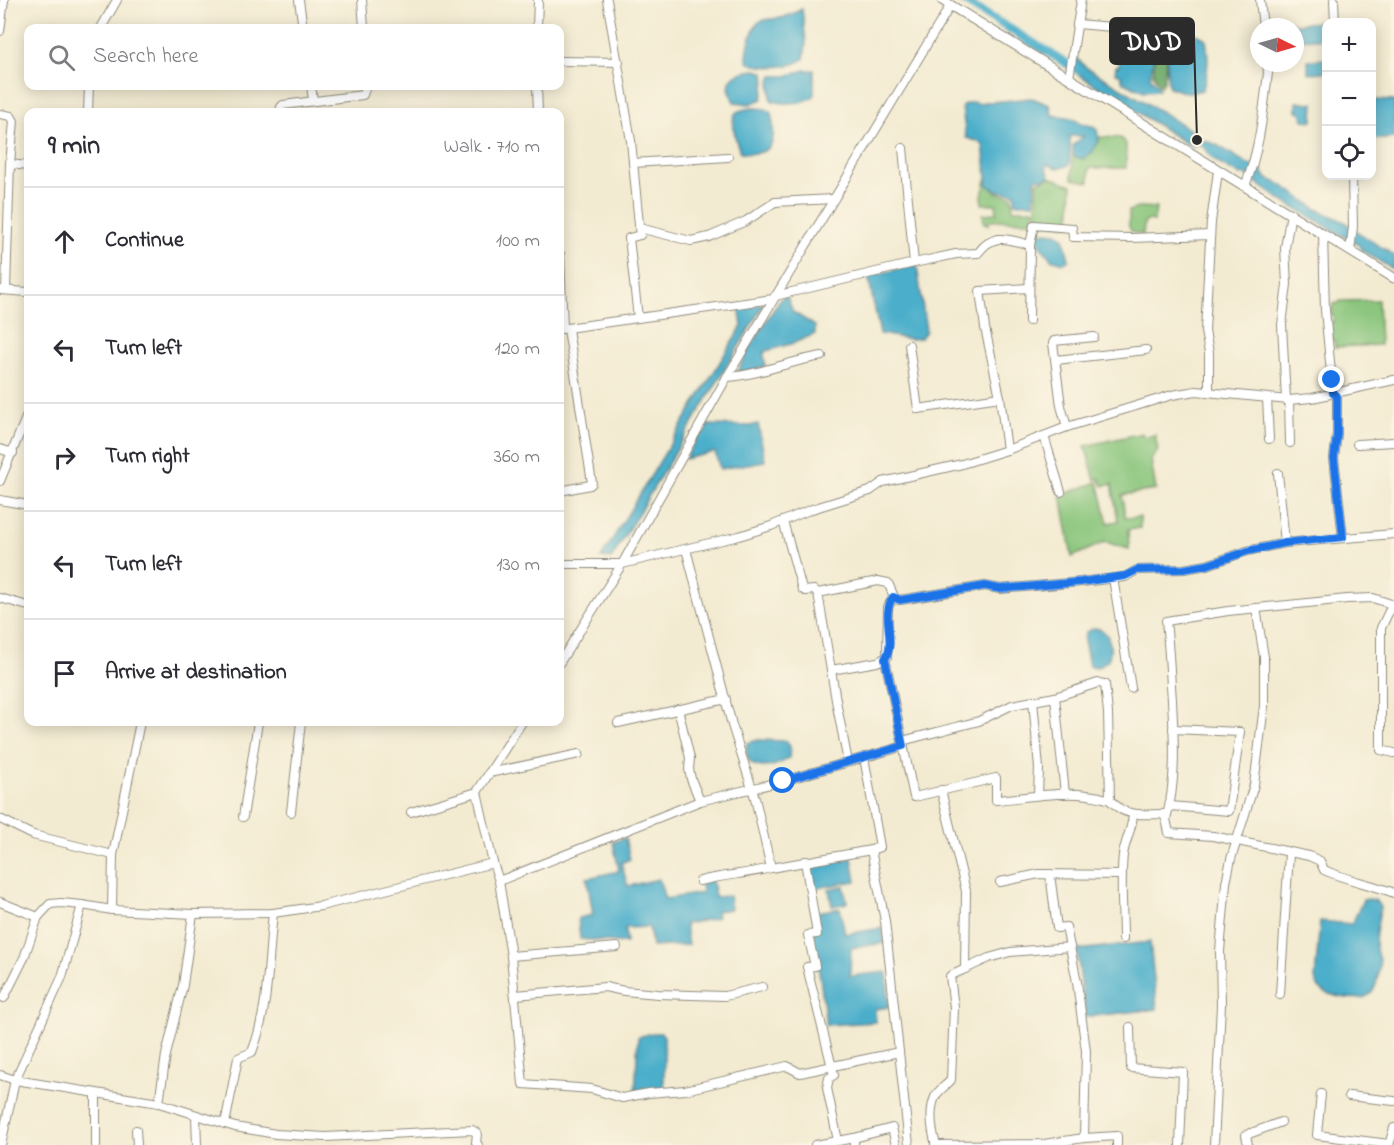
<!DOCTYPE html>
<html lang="en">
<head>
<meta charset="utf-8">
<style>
	:root { --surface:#fff; --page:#f7f7f7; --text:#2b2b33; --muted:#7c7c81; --line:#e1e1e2 }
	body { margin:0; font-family:"Indie Flower",sans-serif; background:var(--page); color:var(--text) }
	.controls { position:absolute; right:18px; top:18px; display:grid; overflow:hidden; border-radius:12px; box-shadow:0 3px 15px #0003 }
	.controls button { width:54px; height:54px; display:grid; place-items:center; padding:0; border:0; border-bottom:2px solid var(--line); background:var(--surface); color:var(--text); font:30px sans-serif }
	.compass { position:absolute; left:1250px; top:18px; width:54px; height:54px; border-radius:50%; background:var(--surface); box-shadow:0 3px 15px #0003; rotate:95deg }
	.stop { position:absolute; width:18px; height:18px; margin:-14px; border:4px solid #1a73e8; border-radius:50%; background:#fff }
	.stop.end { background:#1a73e8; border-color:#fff; box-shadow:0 2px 6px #0008 }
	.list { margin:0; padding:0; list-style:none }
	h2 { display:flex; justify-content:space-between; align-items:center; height:78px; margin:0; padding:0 24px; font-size:26px }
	h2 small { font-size:20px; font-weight:400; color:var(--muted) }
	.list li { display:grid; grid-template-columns:39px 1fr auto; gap:18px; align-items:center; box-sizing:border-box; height:108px; padding:0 24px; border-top:2px solid var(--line) }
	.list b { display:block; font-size:22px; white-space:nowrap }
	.list em { font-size:20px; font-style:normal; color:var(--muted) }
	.icon { flex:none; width:33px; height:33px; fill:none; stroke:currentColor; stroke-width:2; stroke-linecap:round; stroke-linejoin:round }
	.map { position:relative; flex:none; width:1394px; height:1145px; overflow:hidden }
	.search { position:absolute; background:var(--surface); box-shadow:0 3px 15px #0003; left:24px; top:24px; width:540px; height:66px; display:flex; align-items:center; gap:15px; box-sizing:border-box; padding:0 21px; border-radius:12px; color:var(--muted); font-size:22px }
	.panel { position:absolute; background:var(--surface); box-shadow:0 3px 15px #0003; left:24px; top:108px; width:540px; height:618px; border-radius:12px }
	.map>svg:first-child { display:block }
</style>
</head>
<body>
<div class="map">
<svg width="1394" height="1145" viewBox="0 0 1394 1145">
	<rect width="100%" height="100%" fill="#fcf5e5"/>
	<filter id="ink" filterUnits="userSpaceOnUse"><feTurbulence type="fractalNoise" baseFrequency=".0167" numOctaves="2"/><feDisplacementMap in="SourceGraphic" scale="12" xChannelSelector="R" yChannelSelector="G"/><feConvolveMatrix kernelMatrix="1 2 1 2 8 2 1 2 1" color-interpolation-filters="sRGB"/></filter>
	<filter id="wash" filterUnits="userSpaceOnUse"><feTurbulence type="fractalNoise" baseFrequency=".008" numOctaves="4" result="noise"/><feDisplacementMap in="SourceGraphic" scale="24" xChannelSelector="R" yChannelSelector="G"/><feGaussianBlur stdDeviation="1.35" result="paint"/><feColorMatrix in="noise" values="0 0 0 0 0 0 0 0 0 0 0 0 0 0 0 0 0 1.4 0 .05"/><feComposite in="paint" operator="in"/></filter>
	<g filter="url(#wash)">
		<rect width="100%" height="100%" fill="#f3ebd1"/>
		<g fill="#89c57b" stroke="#5a7853" stroke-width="1.5">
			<polygon points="1098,137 1121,138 1126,144 1126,168 1089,168 1089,182 1072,179 1073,156 1083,159 1092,152 1099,141"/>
			<polygon points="1050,177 1072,185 1070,225 1036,223 1037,182"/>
			<polygon points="986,180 988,186 993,188 995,192 1012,196 1013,209 1033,209 1033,221 989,220 989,225 984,223 983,214 997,213 996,204 982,204 982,195"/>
			<polygon points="1141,207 1156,208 1154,221 1149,220 1144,223 1143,235 1132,232 1129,227 1129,211"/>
			<polygon points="1378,300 1380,345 1335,347 1334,340 1329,340 1327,323 1333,322 1333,316 1331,314 1333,304 1339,303 1340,301"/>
			<polygon points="1142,433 1144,437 1155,435 1158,450 1151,460 1156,490 1122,495 1125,518 1140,517 1140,528 1128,530 1129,549 1105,542 1072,557 1061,495 1098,482 1108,523 1118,521 1112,484 1103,486 1099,478 1095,480 1085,446"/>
		</g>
		<path fill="#6eaa6b" stroke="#4c6a4b" stroke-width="1.5" d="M1167 20 1186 24 1190 36 1183 37 1181 33 1174 32 1168 37 1164 81 1161 86 1153 75C1155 62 1154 48 1159 36L1154 31 1157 21Z"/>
		<g fill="#4cafcb" stroke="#3c6d7b" stroke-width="1.5">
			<path d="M802 9 806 42 804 59C792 68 759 70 747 61 747 53 748 45 751 37 757 17 762 20 780 18 788 17 795 13 802 9Z"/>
			<polygon points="1331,21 1326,22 1326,39 1295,39 1295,27 1280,27 1279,22 1292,22 1295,24"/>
			<path d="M1191 34 1199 35 1206 39C1209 57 1209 74 1202 90 1189 94 1181 92 1169 87 1165 69 1165 51 1176 36Z"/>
			<polygon points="1124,47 1153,49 1154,56 1150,77 1158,85 1159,90 1144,91 1123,82 1120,74 1115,73 1116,66 1119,66 1120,53"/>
			<path d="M1076 58 1087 68 1165 114 1192 131 1200 139 1217 145 1246 163 1257 167 1262 170 1266 178 1280 184 1317 209 1347 223C1350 229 1385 249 1394 255V270L1361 250 1359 245 1281 200 1244 174 1240 175C1231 170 1221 166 1213 159 1207 154 1206 148 1200 144L1193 146 1187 144 1073 71Z"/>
			<polygon points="1326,59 1326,72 1308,73 1308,60"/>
			<path d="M755 70 764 72 765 82 762 99 750 104 734 102C722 79 734 72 755 70Z"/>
			<path d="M805 70H814V96C804 104 783 105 771 100L770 80 772 76H786Z"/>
			<path d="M1032 98 1050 105 1052 115 1072 118 1082 124 1092 126 1097 130 1099 141 1092 152 1083 159 1073 156V145L1084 136H1070V164C1061 170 1055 168 1047 164L1046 166 1050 177 1035 179 1034 203H1015V193L999 191 988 186 983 145 977 141 966 138 962 107 963 105 973 102 981 104 983 102C1000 102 1015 99 1032 98Z"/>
			<polygon points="1372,100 1394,101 1394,138 1372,140"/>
			<polygon points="1297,102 1314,103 1313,121 1303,120 1301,112 1297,111"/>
			<path d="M753 108 766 109 771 113C777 141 774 157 741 153 737 146 730 121 735 114 738 109 748 109 753 108Z"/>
			<path d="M1045 232 1057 233 1064 238 1069 260 1064 263 1051 259C1046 251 1040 248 1037 239L1039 234Z"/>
			<polygon points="917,265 926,331 921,338 910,339 880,334 868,276"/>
			<path d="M784 296 787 297 793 312 815 326V334L794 343 766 351 764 353 765 366 750 372H738C738 366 779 299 784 296Z"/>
			<polygon points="764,304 611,559 601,558 742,326 739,307"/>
			<polygon points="758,424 765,461 720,469 715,452 685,459 702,427 708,425 750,426"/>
			<path d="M1095 628C1110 630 1113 647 1108 660L1098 667 1089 666 1084 640 1086 632Z"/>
			<path d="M758 740 787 741 790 747 789 758C772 771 741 773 747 743Z"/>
			<polygon points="625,838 630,859 621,863 628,886 659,879 665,899 702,893 701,884 712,880 715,897 729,896 731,909 716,911 717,918 685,924 688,945 652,947 649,927 625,928 626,943 580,939 578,918 593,915 587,878 619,871 613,842"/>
			<polygon points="852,858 856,881 812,889 808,865"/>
			<polygon points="844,886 847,903 832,906 829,889"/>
			<path d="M1369 899 1375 900 1380 907C1379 922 1370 945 1380 959 1378 969 1379 988 1369 995 1360 1002 1327 997 1319 988 1318 987 1316 980 1315 979L1320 921 1352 924 1363 900Z"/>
			<polygon points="840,908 845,934 882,928 885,943 851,948 850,976 887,972 889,1007 875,1009 876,1022 826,1025 820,977 812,937 817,912"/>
			<polygon points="1150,942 1157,1009 1085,1017 1077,950"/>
			<polygon points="652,1033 661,1033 664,1036 664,1089 635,1094 638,1037"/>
		</g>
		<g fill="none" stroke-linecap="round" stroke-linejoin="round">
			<polyline stroke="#4cafcb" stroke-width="9" points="962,0 1076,69"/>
		</g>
	</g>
	<g filter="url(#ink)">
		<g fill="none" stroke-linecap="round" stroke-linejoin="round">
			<g stroke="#8f8b7e" stroke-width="10">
				<g id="minor">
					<polyline points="299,0 303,28"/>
					<polyline points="362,0 364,28"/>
					<polyline points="607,0 631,141 640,235 629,238 638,318"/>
					<polyline points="1260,0 1263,27"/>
					<polyline points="1334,0 1335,22"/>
					<polyline points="1077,24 1112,27"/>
					<polyline points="101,28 117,0"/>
					<polyline points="537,28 538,0"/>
					<polyline points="0,31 4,0"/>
					<polyline points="560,61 619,62"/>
					<polyline points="1069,78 1081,0"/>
					<polyline points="311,86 313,100"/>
					<polyline points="537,86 538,112"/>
					<polyline points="88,112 89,86"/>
					<polyline points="280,112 281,107 283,105 363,95 366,86"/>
					<polyline points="0,114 11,116 14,121 10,164 6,290"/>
					<polyline points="903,148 914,263"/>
					<polyline points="633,163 728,157"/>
					<polyline points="10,164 28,166"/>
					<path d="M1245 186C1260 149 1263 112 1268 73L1267 63"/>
					<polyline points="639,228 691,241 709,237 746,221 775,202 833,199"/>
					<polyline points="1323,234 1325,310 1333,393 1337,396 1337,434 1334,458 1343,538"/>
					<polyline points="1350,251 1353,227 1352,176"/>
					<polyline points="560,254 563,329"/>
					<polyline points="0,290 28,292"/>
					<path d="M775 296 914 263 956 254 978 253C994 232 1007 239 1030 245"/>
					<polyline points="1029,321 1030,245 1034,225 1072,228 1073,237 1132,238 1210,235"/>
					<polyline points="560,329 773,299"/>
					<polyline points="909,345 918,409 1000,397 1007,450"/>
					<polyline points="1056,360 1146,350"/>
					<path d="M727 377C760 375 789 361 822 356"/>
					<polyline points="1209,392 1209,353 1205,331 1211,222 1218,171"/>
					<polyline points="1000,397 985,328 980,291 1028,288"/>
					<polyline points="1267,398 1269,439"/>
					<polyline points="1286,399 1282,325 1287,284 1285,248 1291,213"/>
					<polyline points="1289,400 1290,443"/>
					<polyline points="1067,427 1061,406 1053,343 1054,341 1094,337"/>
					<polyline points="1044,436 1061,492"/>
					<polyline points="1357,444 1394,442"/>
					<polyline points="0,449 13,453"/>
					<polyline points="1278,473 1285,543"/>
					<polyline points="0,481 28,413"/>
					<polyline points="560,491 590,485 592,483 568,329"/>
					<polyline points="0,500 28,505"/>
					<polyline points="783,521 802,589 805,591 814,590 818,593"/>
					<path d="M686 549 732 725 755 798 771 868C747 874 723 875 700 881"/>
					<polyline points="560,564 622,564 739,536 771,526 812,509 870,491 883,482 962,464 1007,450 1067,427 1172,395 1196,391 1289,400 1312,398 1394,380"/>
					<polyline points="1113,578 1131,688"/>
					<polyline points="0,598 28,606"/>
					<polyline points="1392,605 1381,628 1381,750 1394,753"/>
					<path d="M885 659 914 797 996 778V800C1032 797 1072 788 1107 799 1113 801 1116 807 1122 810 1134 816 1149 814 1163 814L1166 819 1169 833 1213 836 1309 856 1320 861 1324 870C1346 880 1371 884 1394 893"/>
					<polyline points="560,662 622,564 727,377 950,6"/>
					<polyline points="831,670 877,662 887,657 888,607 893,597"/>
					<polyline points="1055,697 1098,683 1105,684 1108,713 1110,799"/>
					<polyline points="1033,700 1039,768 1038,795"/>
					<polyline points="678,709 690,758 689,769 691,779 700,801"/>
					<polyline points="618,723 726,699"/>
					<polyline points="902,741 979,721 1012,705 1055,697 1065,794"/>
					<polyline points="864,757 880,847 871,850 885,921 909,1145"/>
					<polyline points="848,762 837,706 818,593 878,581 888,583 895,599 900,600 985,586 1000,589 1081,582 1125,577 1137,570 1184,569 1207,565 1247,551 1285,543 1394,534"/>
					<polyline points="489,773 579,754"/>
					<polyline points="1170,806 1229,811 1240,732 1173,729"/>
					<polyline points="291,812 301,722"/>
					<polyline points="411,812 477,792"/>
					<polyline points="243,817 258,722"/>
					<polyline points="0,819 33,835 113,855"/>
					<path d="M1166 819C1177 781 1174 739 1172 700 1170 673 1169 648 1166 621L1228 611 1347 599 1373 598 1394 605"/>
					<polyline points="805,861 817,934 808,935 815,966 807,967 834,1075 829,1078 827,1088 838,1141 854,1138"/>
					<polyline points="493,863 477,792 522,722"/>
					<polyline points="771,868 871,850"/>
					<polyline points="1050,874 1057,928 1066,927 1070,947"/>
					<polyline points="499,881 700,801 783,781 904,746"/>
					<polyline points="1000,882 1039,874 1122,875"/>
					<polyline points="0,902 38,917 50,904 61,903 82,905"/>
					<polyline points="112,910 113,855 140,722"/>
					<path d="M1123 939C1123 911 1120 883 1123 855 1125 841 1132 829 1133 815"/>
					<polyline points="511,956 523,1084 592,1089 622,1098 649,1093 685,1090 783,1067 787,1066 800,1073 899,1052"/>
					<polyline points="965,969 989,958 1010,952 1070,947 1077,982 1086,1051 1084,1138"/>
					<polyline points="1280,994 1289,854"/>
					<polyline points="516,995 605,987 624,991 658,994 725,996 762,987"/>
					<polyline points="4,998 24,958 38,917"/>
					<polyline points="1130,1027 1131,1068 1183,1072 1180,1145"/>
					<polyline points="0,1075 15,1080 159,1103 235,1127 276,1134 325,1137 472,1130 477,1133 476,1143 478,1145"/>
					<polyline points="1321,1094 1317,1135 1389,1144"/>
					<polyline points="1349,1096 1394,1101"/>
					<polyline points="159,1103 166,1055 183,985 193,914"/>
					<polyline points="196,1115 197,1145"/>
					<path d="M225 1124 238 1058 252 1052C269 1010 268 958 273 913"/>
					<polyline points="136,1130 137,1145"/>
					<polyline points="1,1145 15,1080 62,977 82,905 112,910 193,914 273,913 321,906 493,863 499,881 511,956 617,947"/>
					<polyline points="96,1145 96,1093"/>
					<polyline points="815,1145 838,1141"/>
					<polyline points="854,1145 854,1138 892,1128 896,1145"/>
					<polyline points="935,1145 1044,1144 1084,1138 1117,1136 1117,1145"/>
					<path d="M936 1145C932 1131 929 1111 935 1097 938 1090 946 1086 951 1080L954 1007 950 976 965 969 966 891 941 790"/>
					<polyline points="1214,1145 1221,1005 1220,951 1226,883 1231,859 1254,785 1264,706 1264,657 1256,608"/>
					<polyline points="1248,1145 1246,1135 1281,1122"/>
					<polyline points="1389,1145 1394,1128"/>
				</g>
			</g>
			<g stroke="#8f8b7e" stroke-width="11">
				<polyline id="tertiary" points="942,0 1394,278"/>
			</g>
			<use href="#minor" stroke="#fff" stroke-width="8"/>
			<use href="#tertiary" stroke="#fff" stroke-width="9"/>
		</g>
	</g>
	<g fill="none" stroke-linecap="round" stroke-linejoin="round" filter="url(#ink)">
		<path stroke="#1a73e8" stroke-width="8" d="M783 781 903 746 885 659C897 641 880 616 893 597L900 600 985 586 1000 589 1081 582 1125 576 1137 570 1184 569 1207 565 1248 551 1285 543 1343 537 1334 458 1337 434V396L1333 393 1332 380"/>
	</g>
	<path fill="none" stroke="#2b2b2b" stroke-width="2" d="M1197 140L1194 41"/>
	<circle fill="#2b2b2b" stroke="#fcf5e5" stroke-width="2" cx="1197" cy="140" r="6"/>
	<rect fill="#2b2b2b" stroke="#2b2b2b" stroke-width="2" x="1110" y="18" width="84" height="46" rx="6"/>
	<g font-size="28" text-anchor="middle" font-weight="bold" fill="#fff">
		<text x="1152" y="50">DND</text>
	</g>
</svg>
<div class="controls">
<button>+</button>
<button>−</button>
<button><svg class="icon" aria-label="locate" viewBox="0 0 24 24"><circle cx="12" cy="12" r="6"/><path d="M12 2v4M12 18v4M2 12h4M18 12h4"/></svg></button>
</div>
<svg class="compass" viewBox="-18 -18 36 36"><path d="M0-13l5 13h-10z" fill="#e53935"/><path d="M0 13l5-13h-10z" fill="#7c7c81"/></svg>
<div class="stop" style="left:783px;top:781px"></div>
<div class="stop end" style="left:1332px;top:380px"></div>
<div class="search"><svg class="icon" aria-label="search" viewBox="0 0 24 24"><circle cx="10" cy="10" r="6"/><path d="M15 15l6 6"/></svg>Search here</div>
<section class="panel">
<h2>9 min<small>Walk · 710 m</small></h2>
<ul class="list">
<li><svg class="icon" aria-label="ahead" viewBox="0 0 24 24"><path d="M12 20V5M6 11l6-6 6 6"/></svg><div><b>Continue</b></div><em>100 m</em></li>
<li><svg class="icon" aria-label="left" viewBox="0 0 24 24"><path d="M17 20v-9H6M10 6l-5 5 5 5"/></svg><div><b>Turn left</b></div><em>120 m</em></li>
<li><svg class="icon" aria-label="right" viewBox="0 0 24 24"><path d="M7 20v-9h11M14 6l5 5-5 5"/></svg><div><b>Turn right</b></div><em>360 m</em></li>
<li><svg class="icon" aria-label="left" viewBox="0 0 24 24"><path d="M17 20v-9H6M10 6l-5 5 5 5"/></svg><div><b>Turn left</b></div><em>130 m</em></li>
<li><svg class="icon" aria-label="arrive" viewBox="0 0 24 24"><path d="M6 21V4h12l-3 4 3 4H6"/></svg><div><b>Arrive at destination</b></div></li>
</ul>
</section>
</div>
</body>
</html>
